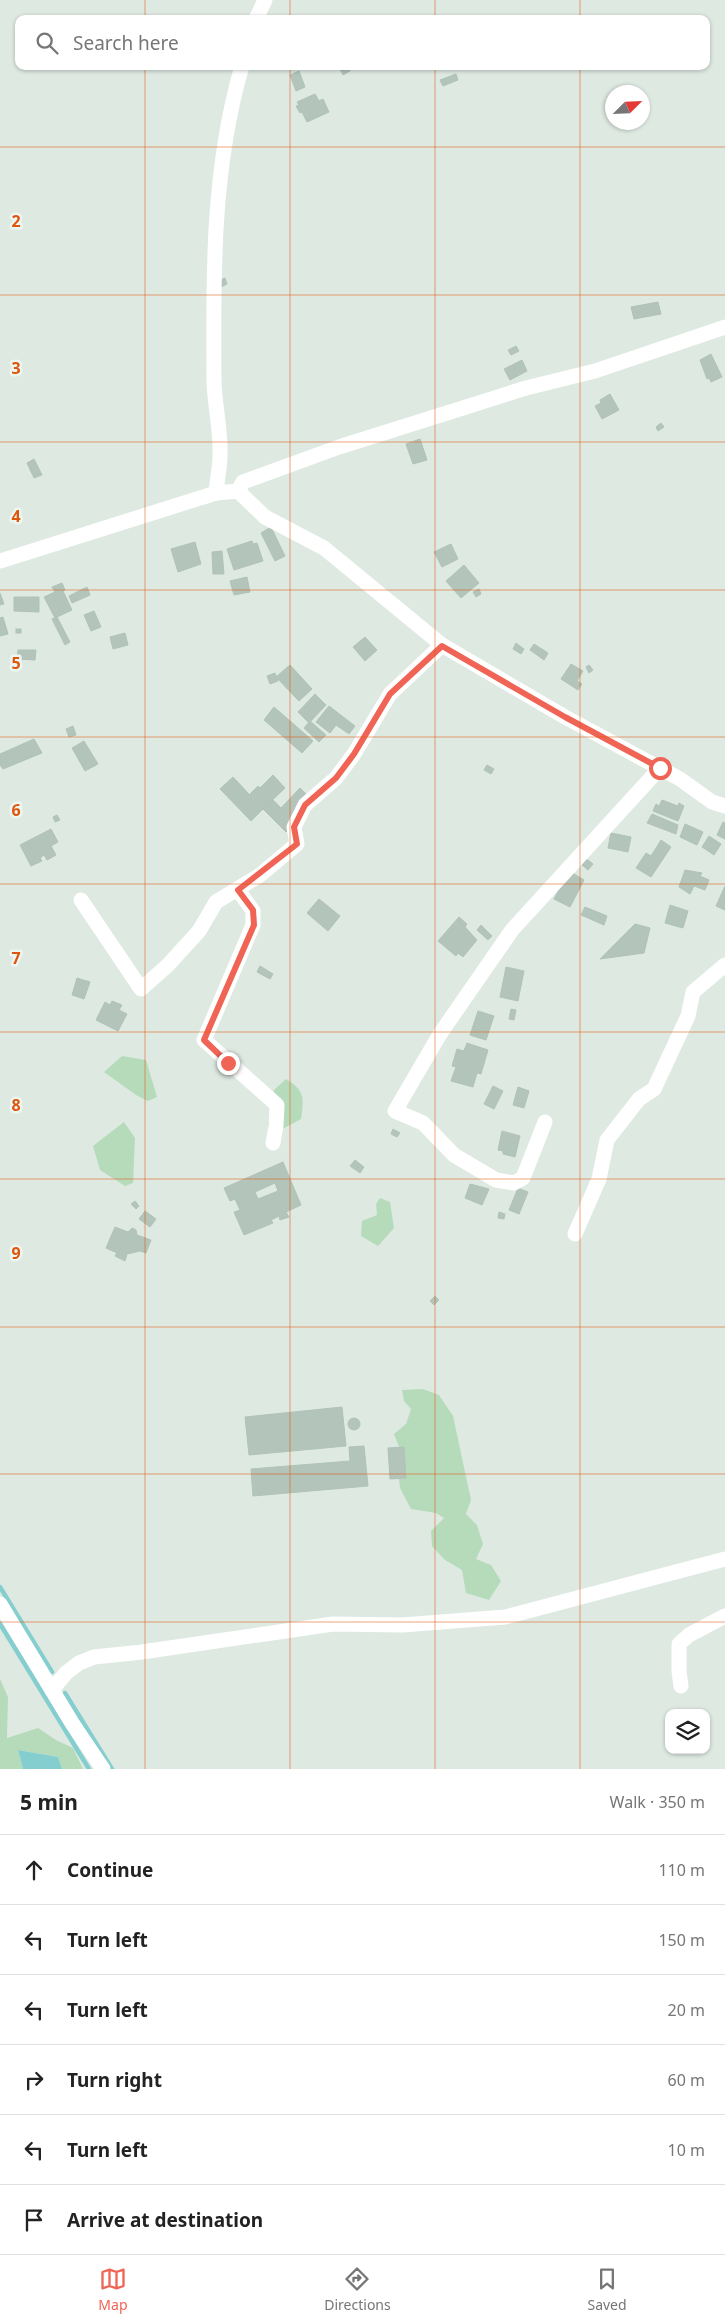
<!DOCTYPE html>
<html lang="en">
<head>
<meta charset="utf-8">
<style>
	:root { --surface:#fff; --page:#f6f6f6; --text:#222; --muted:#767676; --line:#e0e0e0; --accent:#f06455 }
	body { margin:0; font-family:"Noto Sans",sans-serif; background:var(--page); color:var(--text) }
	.controls { position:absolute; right:15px; bottom:15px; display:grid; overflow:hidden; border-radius:10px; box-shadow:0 1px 4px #0004 }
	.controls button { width:45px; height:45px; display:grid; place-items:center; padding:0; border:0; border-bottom:1px solid var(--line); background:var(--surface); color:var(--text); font:25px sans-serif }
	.compass { position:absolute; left:605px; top:85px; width:45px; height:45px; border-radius:50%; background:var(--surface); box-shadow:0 1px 4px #0004; rotate:66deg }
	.stop { position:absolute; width:15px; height:15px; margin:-11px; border:4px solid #f06455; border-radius:50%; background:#fff }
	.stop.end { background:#f06455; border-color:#fff; box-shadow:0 1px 5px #0008 }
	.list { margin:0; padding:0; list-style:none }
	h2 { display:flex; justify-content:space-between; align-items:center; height:65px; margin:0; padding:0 20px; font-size:21px }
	h2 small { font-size:16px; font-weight:400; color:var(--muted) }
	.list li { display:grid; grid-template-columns:32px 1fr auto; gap:15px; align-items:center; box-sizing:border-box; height:70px; padding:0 20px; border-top:1px solid var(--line) }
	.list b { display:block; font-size:19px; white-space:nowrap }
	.list em { font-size:16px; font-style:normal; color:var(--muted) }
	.icon { flex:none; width:28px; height:28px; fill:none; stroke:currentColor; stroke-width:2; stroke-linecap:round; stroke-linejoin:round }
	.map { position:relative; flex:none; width:725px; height:1769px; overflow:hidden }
	.search { position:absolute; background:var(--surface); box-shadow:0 1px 4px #0004; left:15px; right:15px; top:15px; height:55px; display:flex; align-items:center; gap:12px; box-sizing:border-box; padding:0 18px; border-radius:10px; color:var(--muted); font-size:19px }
	.sheet { height:485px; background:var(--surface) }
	nav { display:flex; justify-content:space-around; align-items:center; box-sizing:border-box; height:70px; border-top:1px solid var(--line); background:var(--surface); font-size:14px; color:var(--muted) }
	nav a { display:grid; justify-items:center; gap:2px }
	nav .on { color:var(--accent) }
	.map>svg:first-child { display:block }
</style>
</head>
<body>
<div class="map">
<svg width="725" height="1769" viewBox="0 0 725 1769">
	<rect width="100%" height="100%" fill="#dee9e2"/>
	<g fill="#b6dbbb">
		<polygon points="122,1056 146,1060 157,1097 148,1101 136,1095 104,1072"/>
		<path d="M286 1079C305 1091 304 1098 301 1119L273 1134 268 1126 274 1090Z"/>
		<polygon points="124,1122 135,1138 133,1183 125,1186 100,1170 93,1146"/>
		<polygon points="380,1198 390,1202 394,1228 378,1246 361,1236 362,1221 377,1215 376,1204"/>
		<polygon points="423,1389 439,1395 453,1416 471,1500 466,1514 477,1525 483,1544 476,1559 491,1565 501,1581 489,1600 466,1593 462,1570 445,1560 432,1546 431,1531 444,1518 436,1513 411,1509 400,1488 398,1470 405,1462 394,1434 406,1424 411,1409 404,1401 402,1390"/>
		<polygon points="0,1679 8,1697 7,1738 38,1728 56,1740 73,1748 83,1769 62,1769 58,1757 18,1750 23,1769 0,1769"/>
	</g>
	<polygon fill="#85cecf" points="18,1750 58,1757 62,1769 23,1769"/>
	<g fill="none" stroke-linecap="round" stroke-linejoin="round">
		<g stroke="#85cecf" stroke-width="4.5">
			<polyline points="0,1587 52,1672"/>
			<polyline points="0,1624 89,1769"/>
			<polyline points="65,1693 112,1769"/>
		</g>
	</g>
	<g fill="#b3c4bb" stroke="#b0c3b8" fill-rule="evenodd">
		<polygon points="347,66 350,71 343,75 340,69"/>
		<polygon points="299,71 305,87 296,91 290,75"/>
		<polygon points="456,74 458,80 443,86 440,80"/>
		<polygon points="315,94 319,101 323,99 329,112 307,122 302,112 300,113 296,106 299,105 297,102"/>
		<polygon points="225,278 227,284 221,287 218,281"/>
		<polygon points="658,302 661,314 634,319 631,307"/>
		<polygon points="516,346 519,351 511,355 508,350"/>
		<polygon points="711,354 722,377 711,382 709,378 707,379 700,360"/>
		<polygon points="522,360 527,371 510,380 504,369"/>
		<polygon points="610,394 619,410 602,419 595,406 601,403 600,400"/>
		<polygon points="661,423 664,427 658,431 656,427"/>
		<polygon points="420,439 427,460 413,464 406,444"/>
		<polygon points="34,459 42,475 34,478 27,463"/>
		<polygon points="271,527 285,556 275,561 261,533"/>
		<polygon points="252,541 253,544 257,543 263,561 234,570 227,549"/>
		<polygon points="195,542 201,564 178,572 171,549"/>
		<polygon points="451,544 458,559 442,567 434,552"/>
		<polygon points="222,551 224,574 213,574 212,552"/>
		<polygon points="464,565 479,583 461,598 446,581"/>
		<polygon points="247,577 250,592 234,595 230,581"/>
		<polygon points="62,583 65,590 63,591 72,610 55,618 44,597 55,592 52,587"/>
		<polygon points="87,587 90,595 72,603 69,596"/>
		<polygon points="479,589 481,594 476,597 473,592"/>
		<polygon points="0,593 4,604 0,605"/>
		<polygon points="14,597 39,597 39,612 14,611"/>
		<polygon points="94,611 101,627 91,631 84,615"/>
		<polygon points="3,617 8,634 0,636 0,618"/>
		<polygon points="57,617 70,642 65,645 52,619"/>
		<rect x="16" y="629" width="5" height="4"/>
		<polygon points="125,633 128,645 113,649 110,637"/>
		<polygon points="365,637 377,650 365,661 353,647"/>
		<polygon points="516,643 524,649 521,654 513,649"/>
		<polygon points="534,644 548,653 544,660 530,650"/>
		<polygon points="18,650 36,650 35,660 17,659"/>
		<polygon points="571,664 583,671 577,681 582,684 578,690 561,679"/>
		<polygon points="290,665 312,689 299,701 276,677"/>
		<polygon points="589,665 593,670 589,673 586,667"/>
		<polygon points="275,673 278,681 270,684 267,676"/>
		<polygon points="315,694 326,705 309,723 298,712"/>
		<polygon points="329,706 355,726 349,734 336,725 330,733 316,722"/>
		<polygon points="274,707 313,741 302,753 264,720"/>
		<polygon points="310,721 326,735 319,742 304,728"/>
		<polygon points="73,726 76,735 69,737 66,729"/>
		<polygon points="34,739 42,753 3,769 0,765 0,754"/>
		<polygon points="84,741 98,764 85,771 72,748"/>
		<polygon points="487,765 494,769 491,774 484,770"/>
		<polygon points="273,775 285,788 263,809 250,794 258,786 260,788"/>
		<polygon points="233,777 263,809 251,821 220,789"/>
		<polygon points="300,788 309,797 302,816 286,832 263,809 273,800 281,808"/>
		<polygon points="662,800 678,806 679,803 684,806 678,821 653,811 656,804 659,806"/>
		<polygon points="652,814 678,825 676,834 647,823"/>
		<polygon points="57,815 60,820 55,822 53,817"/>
		<polygon points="723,822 725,823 725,839 717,835"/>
		<polygon points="685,824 703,832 697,845 680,837"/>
		<polygon points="51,829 58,842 51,846 56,855 47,860 44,855 40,858 42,861 31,866 20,845"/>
		<polygon points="611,833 631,837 628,852 608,848"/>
		<polygon points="709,836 721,844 714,855 702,847"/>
		<polygon points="661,840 671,847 651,877 636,868 646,853 651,856"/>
		<polygon points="580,854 593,864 588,870 575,859"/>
		<polygon points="685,870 702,873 700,876 709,880 705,890 694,886 690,894 679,887"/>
		<polygon points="569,871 584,880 570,907 554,899"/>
		<polygon points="725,886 725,910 716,906"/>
		<polygon points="319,899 340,916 328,931 307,913"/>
		<polygon points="670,905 688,911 683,928 665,923"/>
		<polygon points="585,907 607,916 604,925 581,915"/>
		<polygon points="459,917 467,924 465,927 477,940 463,957 458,953 456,956 438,941"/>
		<polygon points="635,924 650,928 644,953 600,959"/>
		<polygon points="481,925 492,936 488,940 477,930"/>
		<polygon points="260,966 273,974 270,979 257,972"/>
		<polygon points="506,967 524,971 518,1001 500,997"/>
		<polygon points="77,978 90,982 84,999 72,995"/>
		<polygon points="112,1001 122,1005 119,1010 127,1014 118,1031 96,1020 105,1002 110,1005"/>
		<polygon points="511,1009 516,1010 514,1020 509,1019"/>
		<polygon points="478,1011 494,1016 486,1040 470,1035"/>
		<polygon points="467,1043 488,1050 481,1074 477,1073 473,1087 451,1081 456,1067 452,1066 457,1049 464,1051"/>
		<polygon points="493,1086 503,1091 494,1109 484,1104"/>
		<polygon points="518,1087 529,1091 524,1108 513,1105"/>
		<polygon points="393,1129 400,1133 397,1137 391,1134"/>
		<polygon points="502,1131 520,1136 515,1157 503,1154 503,1151 498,1150"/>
		<polygon points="355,1160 364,1167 360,1173 350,1166"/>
		<path d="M283 1162 301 1205 286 1212 289 1217 280 1220 279 1216 271 1220 273 1223 244 1235 234 1212 240 1210 235 1199 230 1201 224 1188ZM275 1183 278 1191 258 1199 255 1192Z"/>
		<polygon points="470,1184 489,1189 482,1205 465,1198"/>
		<polygon points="518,1188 528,1192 519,1214 509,1210"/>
		<polygon points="135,1201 139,1206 136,1209 131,1204"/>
		<polygon points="145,1211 156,1219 150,1227 139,1219"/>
		<polygon points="499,1212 505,1214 504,1219 498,1218"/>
		<polygon points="115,1227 128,1232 132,1228 136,1230 137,1235 151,1240 146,1253 140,1251 127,1254 125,1261 115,1256 117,1253 106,1248"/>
		<polygon points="435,1296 439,1300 434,1305 430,1301"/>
		<polygon points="342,1407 346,1446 249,1455 245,1417"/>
		<circle cx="354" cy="1424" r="6"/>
		<polygon points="364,1446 368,1486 253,1496 251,1469 350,1461 349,1447"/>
		<polygon points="404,1447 406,1478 390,1479 388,1448"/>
	</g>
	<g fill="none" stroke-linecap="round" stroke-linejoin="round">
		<g stroke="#fff" stroke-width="15">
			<polyline points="256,19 265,0"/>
			<polyline points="238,491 243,482 339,447 526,388 595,371 725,327"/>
			<path d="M216 493C217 480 220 468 220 455 221 431 215 407 214 383 213 278 212 168 242 66"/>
			<polyline points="0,561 216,493 238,491 265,517 324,548 442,645 565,717 680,779 712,802 725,806"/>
			<polyline points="238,890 253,911 253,925 204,1040 277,1105 276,1126 273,1143"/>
			<polyline points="81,900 141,989 168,965 199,931 216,902 260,875 297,844 294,827 305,805 336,778 354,754 390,694 442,645"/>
			<polyline points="545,1122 523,1178 514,1183 496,1180 454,1155 423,1123 395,1111 440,1034 512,930 660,768"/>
			<polyline points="575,1234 599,1179 607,1140 639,1099 654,1089 688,1016 693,992 725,965"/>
			<polyline points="0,1604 72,1723 103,1769"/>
			<polyline points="681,1686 679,1671 679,1644 689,1635 725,1616"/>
			<polyline points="52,1690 66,1673 79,1663 94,1657 142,1652 333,1624 403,1625 505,1617 725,1559"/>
		</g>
	</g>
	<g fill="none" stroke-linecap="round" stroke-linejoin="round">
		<polyline stroke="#f06455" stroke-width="6" points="228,1063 204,1040 254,925 253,910 238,890 297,844 294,827 305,805 336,778 354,754 390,694 442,646 565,717 660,768"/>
	</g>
	<path fill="none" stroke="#de570e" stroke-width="1" stroke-opacity="0.55" d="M145 0V19M290 0V19M435 0V19M580 0V19M145 66V1769M290 66V1769M435 66V1769M580 66V1769M0 147H725M0 295H725M0 442H725M0 590H725M0 737H725M0 884H725M0 1032H725M0 1179H725M0 1327H725M0 1474H725M0 1622H725"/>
	<g font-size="16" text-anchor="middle" font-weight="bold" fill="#de570e" stroke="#eef6f1" stroke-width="5" stroke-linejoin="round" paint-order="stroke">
		<text x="16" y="227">2</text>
		<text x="16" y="374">3</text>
		<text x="16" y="522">4</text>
		<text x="16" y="669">5</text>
		<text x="16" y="816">6</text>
		<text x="16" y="964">7</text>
		<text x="16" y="1111">8</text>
		<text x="16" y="1259">9</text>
	</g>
</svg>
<div class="controls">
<button><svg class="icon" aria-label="layers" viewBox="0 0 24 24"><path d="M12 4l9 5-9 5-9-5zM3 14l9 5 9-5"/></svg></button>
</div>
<svg class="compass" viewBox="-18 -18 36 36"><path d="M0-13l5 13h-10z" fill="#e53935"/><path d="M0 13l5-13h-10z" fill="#767676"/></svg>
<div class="stop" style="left:660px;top:768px"></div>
<div class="stop end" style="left:228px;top:1063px"></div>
<div class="search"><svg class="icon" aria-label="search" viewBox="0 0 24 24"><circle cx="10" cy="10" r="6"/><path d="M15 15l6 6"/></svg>Search here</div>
</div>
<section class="sheet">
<h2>5 min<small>Walk · 350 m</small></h2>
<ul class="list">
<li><svg class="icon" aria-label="ahead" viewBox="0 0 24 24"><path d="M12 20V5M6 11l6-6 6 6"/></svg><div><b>Continue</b></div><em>110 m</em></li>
<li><svg class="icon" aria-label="left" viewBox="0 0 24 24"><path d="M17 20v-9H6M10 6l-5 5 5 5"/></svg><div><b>Turn left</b></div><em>150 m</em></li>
<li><svg class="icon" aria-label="left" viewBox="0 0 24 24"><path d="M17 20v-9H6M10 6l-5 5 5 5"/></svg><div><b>Turn left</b></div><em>20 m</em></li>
<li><svg class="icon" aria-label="right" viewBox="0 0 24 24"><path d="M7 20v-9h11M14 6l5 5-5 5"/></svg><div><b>Turn right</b></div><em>60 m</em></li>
<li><svg class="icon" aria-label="left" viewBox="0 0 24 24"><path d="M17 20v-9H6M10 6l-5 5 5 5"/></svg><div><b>Turn left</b></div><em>10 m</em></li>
<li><svg class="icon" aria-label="arrive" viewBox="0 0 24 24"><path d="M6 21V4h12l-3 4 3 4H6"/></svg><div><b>Arrive at destination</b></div></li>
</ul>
</section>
<nav>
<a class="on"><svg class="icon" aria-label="map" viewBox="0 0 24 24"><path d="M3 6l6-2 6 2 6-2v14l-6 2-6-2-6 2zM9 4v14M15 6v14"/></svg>Map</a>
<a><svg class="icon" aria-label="directions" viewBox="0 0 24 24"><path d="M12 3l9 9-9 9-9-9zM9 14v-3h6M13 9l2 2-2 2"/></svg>Directions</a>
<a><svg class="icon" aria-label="saved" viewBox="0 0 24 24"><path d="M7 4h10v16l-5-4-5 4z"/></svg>Saved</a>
</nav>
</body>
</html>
